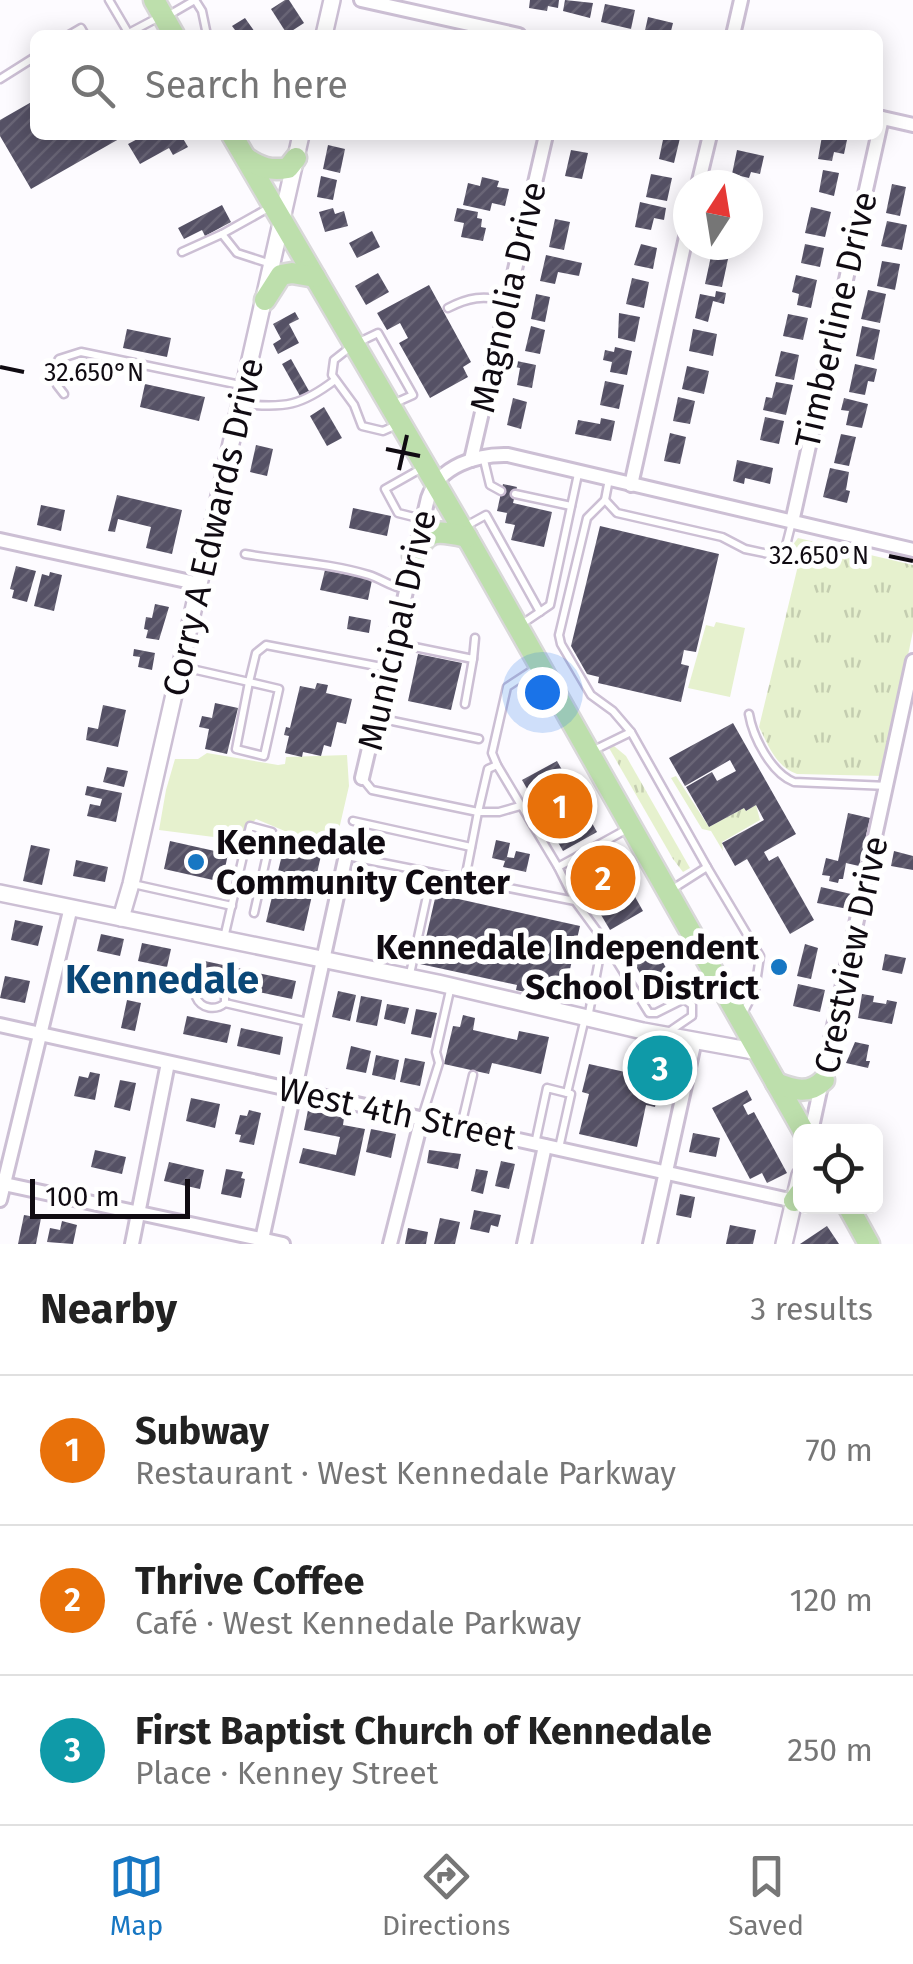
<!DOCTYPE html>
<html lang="en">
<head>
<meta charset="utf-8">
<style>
	:root { --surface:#fff; --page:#f6f6f6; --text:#222; --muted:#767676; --line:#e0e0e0; --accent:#1777c3 }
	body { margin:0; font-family:"Fira Sans",sans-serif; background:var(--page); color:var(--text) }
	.controls { position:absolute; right:30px; bottom:30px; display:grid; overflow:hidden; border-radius:15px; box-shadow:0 5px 25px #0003 }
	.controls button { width:90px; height:90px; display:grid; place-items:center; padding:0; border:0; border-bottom:2px solid var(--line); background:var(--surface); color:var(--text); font:50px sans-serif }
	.compass { position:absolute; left:673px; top:170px; width:90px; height:90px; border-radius:50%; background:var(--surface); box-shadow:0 5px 25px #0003; rotate:12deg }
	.scale { position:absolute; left:30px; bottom:25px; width:160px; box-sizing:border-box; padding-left:10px; border:5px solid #100b12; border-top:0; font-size:28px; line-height:35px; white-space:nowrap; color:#100b12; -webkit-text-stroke:8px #fff; paint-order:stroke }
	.you { position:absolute; left:542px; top:692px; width:35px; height:35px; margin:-25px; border:8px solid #fff; border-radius:50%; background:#1a73e8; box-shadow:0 0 0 15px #1a73e833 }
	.badge { display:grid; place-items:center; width:65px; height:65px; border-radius:50%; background:var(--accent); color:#fff; font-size:32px; font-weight:700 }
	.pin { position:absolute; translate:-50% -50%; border:5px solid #fff; box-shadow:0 2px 10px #0006 }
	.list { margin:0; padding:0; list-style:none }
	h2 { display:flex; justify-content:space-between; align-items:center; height:130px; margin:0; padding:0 40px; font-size:42px }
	h2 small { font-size:32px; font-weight:400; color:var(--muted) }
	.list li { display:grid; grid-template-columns:65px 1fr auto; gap:30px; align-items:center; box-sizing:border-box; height:150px; padding:0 40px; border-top:2px solid var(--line) }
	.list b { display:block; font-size:38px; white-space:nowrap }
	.list p { margin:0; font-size:32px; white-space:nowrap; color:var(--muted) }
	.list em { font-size:32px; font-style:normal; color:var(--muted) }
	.icon { flex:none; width:55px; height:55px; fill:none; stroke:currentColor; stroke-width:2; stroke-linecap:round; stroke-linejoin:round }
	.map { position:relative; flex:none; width:913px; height:1244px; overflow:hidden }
	.search { position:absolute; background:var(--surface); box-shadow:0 5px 25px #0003; left:30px; right:30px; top:30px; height:110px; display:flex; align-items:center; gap:25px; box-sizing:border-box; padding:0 35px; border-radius:15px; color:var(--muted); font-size:38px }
	.sheet { height:580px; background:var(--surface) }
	nav { display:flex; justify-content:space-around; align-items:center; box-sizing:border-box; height:140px; border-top:2px solid var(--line); background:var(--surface); font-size:28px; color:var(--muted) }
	nav a { display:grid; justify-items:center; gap:5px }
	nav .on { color:var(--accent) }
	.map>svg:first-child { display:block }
</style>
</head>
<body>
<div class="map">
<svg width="913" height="1244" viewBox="0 0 913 1244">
	<defs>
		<pattern id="grass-tufts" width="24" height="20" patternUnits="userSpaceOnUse" patternTransform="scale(2.5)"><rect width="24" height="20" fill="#e6f1ce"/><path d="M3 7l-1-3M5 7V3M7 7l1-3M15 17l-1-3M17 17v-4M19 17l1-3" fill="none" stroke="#c4cdb0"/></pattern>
		<pattern id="building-hatch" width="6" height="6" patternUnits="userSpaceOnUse" patternTransform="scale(2.5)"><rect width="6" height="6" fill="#555165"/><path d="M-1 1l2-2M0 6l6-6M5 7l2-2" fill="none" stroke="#696576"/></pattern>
	</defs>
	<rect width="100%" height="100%" fill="#fdfbff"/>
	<g fill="url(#grass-tufts)">
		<path d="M798 538 913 565V631L883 776 797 774C776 767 769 746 759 727L802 549 792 546Z"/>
		<polygon points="614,746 626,756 690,868 683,872 673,859 609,748"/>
		<polygon points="676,776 709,827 744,808 746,811 756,805 760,820 722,842 723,851 711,831 702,829 671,778"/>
	</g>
	<g fill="#e6f1ce">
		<polygon points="716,622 745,628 730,697 688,688 706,625 714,627"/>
		<polygon points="207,753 278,765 285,764 286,757 347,755 349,786 337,838 292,834 256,819 237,840 159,830 166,790 175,759 198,759"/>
	</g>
	<g fill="url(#building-hatch)">
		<polygon points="285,0 289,0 304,23 287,34 271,9"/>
		<polygon points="530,0 559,0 558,8 548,6 547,11 529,8"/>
		<polygon points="565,0 593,3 590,18 563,11"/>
		<polygon points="605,4 635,10 631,29 601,22"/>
		<polygon points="648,17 673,23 670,35 644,35"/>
		<polygon points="245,18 257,35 227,35 235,30 232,26"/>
		<polygon points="35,100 35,135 126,135 31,189 0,136 0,120"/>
		<polygon points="145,135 153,138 159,135 181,135 188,147 173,155 169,148 140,164 128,144"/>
		<polygon points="664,135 680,138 674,163 659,159"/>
		<polygon points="822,136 847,140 844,154 834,152 832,161 818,159"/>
		<polygon points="328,145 345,149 340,173 323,169"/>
		<polygon points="571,150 588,153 582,179 565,176"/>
		<polygon points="737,150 764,156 760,174 751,172 749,178 732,174"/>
		<polygon points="823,170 839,173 834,196 819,192"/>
		<polygon points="651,174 672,178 667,201 646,197"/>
		<polygon points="321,176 337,180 333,200 317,197"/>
		<polygon points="482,177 499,181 497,187 509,189 505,206 492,203 490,211 463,205 468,183 480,186"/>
		<polygon points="892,184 906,187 900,216 886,213"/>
		<polygon points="640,202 666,208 664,220 654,218 651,230 635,227"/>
		<polygon points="222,205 231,222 205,236 202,230 184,239 178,228"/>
		<polygon points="811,207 831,212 825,237 805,233"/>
		<polygon points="333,208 335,214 344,211 348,226 325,232 319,212"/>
		<polygon points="457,208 478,212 477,218 482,219 481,227 486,228 483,241 461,237 464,223 454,221"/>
		<polygon points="555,219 570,222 564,250 549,247"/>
		<polygon points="887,221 907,225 902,250 881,246"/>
		<polygon points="372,231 380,247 357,258 349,243"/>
		<polygon points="641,244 657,248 653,269 634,265"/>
		<polygon points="805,244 824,248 820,267 801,263"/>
		<polygon points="546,255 582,263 579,276 558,272 555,284 540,281"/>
		<polygon points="711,256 728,259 722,287 705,284"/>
		<polygon points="882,261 900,264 895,290 877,286"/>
		<polygon points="378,273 389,292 366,305 355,286"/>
		<polygon points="796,275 817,280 811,308 797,305 799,294 792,292"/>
		<polygon points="632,278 649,282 644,308 626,304"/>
		<polygon points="429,285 471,362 463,367 468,377 430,398 399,343 408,338 400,323 387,330 377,313"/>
		<polygon points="868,290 886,294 880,323 861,319"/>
		<polygon points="716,291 726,293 724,304 713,301 708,322 695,318 700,294 715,297"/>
		<polygon points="536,294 550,297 545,322 531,319"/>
		<polygon points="295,312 299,319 289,324 299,343 278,354 273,344 281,339 273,324"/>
		<polygon points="619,313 640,317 635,342 618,338"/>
		<polygon points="788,314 808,318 803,340 783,336"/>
		<polygon points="531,326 545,330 540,354 525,351"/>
		<polygon points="862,326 880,330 874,360 856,356"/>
		<polygon points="127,329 171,338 167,357 123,348"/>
		<polygon points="693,329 717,334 713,356 689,351"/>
		<polygon points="615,347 632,351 627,375 610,372 612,362 603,360 605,350 614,352"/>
		<polygon points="781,351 799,355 794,380 775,376"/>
		<polygon points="291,359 309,391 300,396 282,364"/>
		<polygon points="512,360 536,365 532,388 517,385 520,368 511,366"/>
		<polygon points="855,364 877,369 874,382 868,381 865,395 849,392"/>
		<polygon points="687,366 709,371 704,394 682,389"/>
		<polygon points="605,381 624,385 619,409 600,405"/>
		<polygon points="776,382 793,385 786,415 763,410 766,397 772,398"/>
		<polygon points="145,384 205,397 199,421 140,407"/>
		<polygon points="678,397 695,401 690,424 673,421"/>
		<polygon points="513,398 527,402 521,429 507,425"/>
		<polygon points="844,398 868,404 862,428 846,425 849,411 841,410"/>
		<polygon points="324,407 342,438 327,446 310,416"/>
		<polygon points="765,417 784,421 779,444 760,440"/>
		<polygon points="601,418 615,421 611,441 575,434 578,420 600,424"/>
		<polygon points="670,433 686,437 680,464 664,461"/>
		<polygon points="841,434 856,437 849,466 834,463"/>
		<polygon points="256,445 273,449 267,476 250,472"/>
		<polygon points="737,460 773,468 770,484 745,478 744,484 733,481"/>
		<polygon points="830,468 849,472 846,490 850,491 847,503 823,497"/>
		<polygon points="503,484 517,487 513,503 552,512 544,547 511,540 515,525 505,523 507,513 497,511"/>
		<polygon points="117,495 182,510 172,554 146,548 151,527 118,519 115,532 108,531"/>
		<polygon points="41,505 65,510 61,531 37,525"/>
		<polygon points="353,508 391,516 387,536 349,528"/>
		<polygon points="600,526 719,554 696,652 684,650 681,664 689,666 681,702 598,683 599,677 587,674 571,646"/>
		<polygon points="16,566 36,571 27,602 12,598 14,590 10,589"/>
		<polygon points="325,570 372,580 368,600 320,590"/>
		<polygon points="50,572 62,575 54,611 34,606 42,574 49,576"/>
		<polygon points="155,604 169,607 159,640 146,638 148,630 144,629 146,617 152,618"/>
		<polygon points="349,616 371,620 369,633 347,629"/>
		<polygon points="134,649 155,653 152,670 138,667 140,657 133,656"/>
		<polygon points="418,654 462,663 451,710 408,701"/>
		<polygon points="317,683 328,685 326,693 352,699 346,724 337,722 331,747 324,745 321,756 303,752 302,757 285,753 289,736 284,735 286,727 290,728 300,686 315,689"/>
		<polygon points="215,703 238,708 227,754 205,749 209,729 199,727 202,716 212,718"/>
		<polygon points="103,705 126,710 118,747 86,740 88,727 98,729"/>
		<polygon points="733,723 796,834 764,852 769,861 778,856 814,920 790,934 747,859 735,866 722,843 764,820 756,805 746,811 744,808 709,827 686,787 712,772 717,781 736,771 730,760 685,786 669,758"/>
		<polygon points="557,761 597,832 563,851 522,780"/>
		<polygon points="107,767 128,771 124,787 103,782"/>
		<polygon points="87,786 122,793 116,822 87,816 90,804 100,806 102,799 85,795"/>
		<polygon points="848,813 870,818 859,866 846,863 843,879 839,879 838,883 829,881 830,876 822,875 826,858 838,861"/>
		<polygon points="496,840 510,843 507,857 514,858 516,851 530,854 526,872 503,867 505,861 492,858"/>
		<polygon points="170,841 228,854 222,882 164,869"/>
		<polygon points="285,842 322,851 304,931 266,922"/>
		<polygon points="31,845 50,849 42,885 23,881"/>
		<polygon points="894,851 913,856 913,870 891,866"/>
		<polygon points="612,856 643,911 610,930 578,876"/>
		<polygon points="76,860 108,867 105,882 73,876"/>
		<polygon points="821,887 851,894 848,909 817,903"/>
		<polygon points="436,894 580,926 564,995 554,993 553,998 516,990 517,985 420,964"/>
		<polygon points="15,920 43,926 38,946 11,940"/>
		<polygon points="101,934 124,939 120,956 97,951"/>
		<polygon points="142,943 171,949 167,967 138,961"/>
		<polygon points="653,944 671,977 649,989 630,956"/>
		<polygon points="805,944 818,948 811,979 797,976"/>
		<polygon points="885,954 906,958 902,974 882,970"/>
		<polygon points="200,960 242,969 239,987 196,978"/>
		<polygon points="253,972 296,981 292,999 249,990"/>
		<polygon points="5,976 30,981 25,1003 0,998"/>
		<polygon points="798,984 825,990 820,1012 793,1006"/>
		<polygon points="338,991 356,995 350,1021 332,1017"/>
		<polygon points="862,994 874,996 873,1002 886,1004 887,1000 897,1002 892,1024 858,1018"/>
		<polygon points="361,996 382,1000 377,1026 356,1022"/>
		<polygon points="127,1000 141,1003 135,1031 121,1028"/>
		<polygon points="387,1004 409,1008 405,1024 384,1019"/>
		<polygon points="416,1009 437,1013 431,1038 411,1034"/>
		<polygon points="463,1015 475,1018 473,1030 517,1040 519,1031 549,1037 541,1074 492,1063 489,1074 444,1064 453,1026 460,1027"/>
		<polygon points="187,1016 231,1025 227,1043 183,1034"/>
		<polygon points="241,1028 283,1037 280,1055 237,1046"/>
		<polygon points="855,1042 869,1045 866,1061 870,1061 868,1068 846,1063"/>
		<polygon points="351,1046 371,1051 366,1073 346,1069"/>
		<polygon points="376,1055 399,1060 395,1080 372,1075"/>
		<polygon points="405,1058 425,1062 420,1086 400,1082"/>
		<polygon points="589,1064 661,1080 655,1107 646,1105 637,1147 579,1134 589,1094 582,1092"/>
		<polygon points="90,1072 100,1074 95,1100 74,1096 79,1076 88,1078"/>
		<polygon points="120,1080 136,1083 130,1111 114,1107"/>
		<polygon points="747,1090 752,1100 743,1105 748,1115 754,1112 787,1173 767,1183 762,1173 750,1179 712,1108"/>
		<polygon points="191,1098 220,1104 215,1128 186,1121"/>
		<polygon points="249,1110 261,1113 254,1145 239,1142 241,1135 235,1134 240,1115 247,1116"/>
		<polygon points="308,1110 344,1118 343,1125 365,1129 355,1176 299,1163 303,1148 336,1155 340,1137 304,1130"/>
		<polygon points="371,1129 396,1134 391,1158 366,1152"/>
		<polygon points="693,1133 720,1138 716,1157 689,1152"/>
		<polygon points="95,1150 126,1157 122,1174 91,1167"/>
		<polygon points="429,1150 461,1154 458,1169 427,1163"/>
		<polygon points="501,1161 515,1164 509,1189 495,1186"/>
		<polygon points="169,1162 204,1170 200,1189 164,1181"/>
		<polygon points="226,1169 243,1172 241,1178 245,1179 241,1198 221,1194"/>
		<polygon points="476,1169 488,1171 483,1194 471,1191"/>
		<polygon points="680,1194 695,1197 691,1218 676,1215"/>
		<polygon points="474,1210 501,1215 498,1227 491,1225 489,1233 470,1229"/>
		<polygon points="24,1215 41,1218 36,1244 18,1244"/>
		<polygon points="440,1218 460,1222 455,1244 434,1244"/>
		<polygon points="62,1221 77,1225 73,1244 47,1242 50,1228 60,1230"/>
		<polygon points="730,1225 756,1230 753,1244 726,1244"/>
		<polygon points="827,1226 839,1244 800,1244"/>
		<polygon points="408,1228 428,1232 426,1244 405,1244"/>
	</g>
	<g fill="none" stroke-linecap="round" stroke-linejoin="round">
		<g stroke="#ccbfd4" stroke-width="11">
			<g id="service">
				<polyline points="109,0 129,34"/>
				<polyline points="195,0 202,11 207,35"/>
				<polyline points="169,15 195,0"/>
				<polyline points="69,35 81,28 85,35"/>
				<polyline points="125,35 161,16"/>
				<polyline points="0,79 35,57"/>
				<polyline points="222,234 272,206"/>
				<polyline points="182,252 222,234 237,253 271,264"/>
				<path d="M448 308C467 298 485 294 506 302"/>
				<polyline points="64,394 57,385 54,367 59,359 81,352 245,386"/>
				<polyline points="395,403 413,395 378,333 353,345 334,360 332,375 354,405 362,426 383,431 399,424"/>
				<path d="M243 404C285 408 301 406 335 380"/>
				<polyline points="483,456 490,485 501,491"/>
				<polyline points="609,479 605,500 587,518 559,635 561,644 591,695 613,711 631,732"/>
				<polyline points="515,494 571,506"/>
				<polyline points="605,500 617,513 722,537 745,549 783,557 792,522"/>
				<polyline points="422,519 398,513 385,489 424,467"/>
				<polyline points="466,526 486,515 540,612"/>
				<path d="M245 554C286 561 329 563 369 575 382 579 390 587 405 589"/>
				<polyline points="522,624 550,605 578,474"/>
				<polyline points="395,643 473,659 475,638"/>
				<polyline points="183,667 249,682 256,653 266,645 387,668"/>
				<polygon points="249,682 279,689 264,756 236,749"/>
				<polyline points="465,704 473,659"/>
				<path d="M749 714C753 737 771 773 794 782L888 786"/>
				<polyline points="378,718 479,739"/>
				<polyline points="592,751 631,732 707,867"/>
				<polyline points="497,765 558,867 629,828"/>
				<polyline points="363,779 372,790 478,812 465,879"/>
				<polyline points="520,806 499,812 478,812 488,769 497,765 492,753 507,687 536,668"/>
				<polyline points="353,821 471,847"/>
				<polyline points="347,856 575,901 558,867"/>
				<polyline points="133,884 232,906"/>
				<polyline points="671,890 707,867 760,956 755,990 743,1013"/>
				<polyline points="575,901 603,939 588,1018"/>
				<polyline points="224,938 250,826 272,832 254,913"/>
				<polyline points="603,939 649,1013 656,1013 684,999 692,1005 692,1016 670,1031"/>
				<polyline points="410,974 432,873"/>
				<path d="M225 1003V993L220 989 201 986 196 997C201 1009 216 1011 225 1003L308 1022"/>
				<polyline points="567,1093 585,1018"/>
				<polyline points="422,1117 439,1063 436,1052 451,986"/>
				<polyline points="461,1126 473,1075"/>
				<polyline points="535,1144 547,1088 571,1094 559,1148"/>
			</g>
		</g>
		<g stroke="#ccbfd4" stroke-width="18">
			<g id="minor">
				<polyline points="361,0 519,35"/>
				<polyline points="733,35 741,0"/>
				<polyline points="878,117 913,125"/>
				<polyline points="698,185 710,135"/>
				<polyline points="471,460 546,135"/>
				<polyline points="631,485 688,228"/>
				<polyline points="792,522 882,118"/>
				<polyline points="0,540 200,584"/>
				<path d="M362 778 428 498C439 466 477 454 508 455L913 550"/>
				<polyline points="0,1025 794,1201"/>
				<polyline points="811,1132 913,661"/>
				<polyline points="0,1183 283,1244"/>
				<polyline points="0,1200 71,907"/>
				<polyline points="132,1244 168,1063"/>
				<polyline points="261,1244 346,855"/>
				<polyline points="390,1244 422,1118"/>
				<polyline points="524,1244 545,1146"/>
				<polyline points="650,1244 695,1040"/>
			</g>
		</g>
		<g stroke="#ccbfd4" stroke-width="20">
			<g id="tertiary">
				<polyline points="324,35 332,0"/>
				<polyline points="0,893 438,983 643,1031 759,1052"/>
				<polyline points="121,918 131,884 301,135"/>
				<polyline points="784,1244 800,1175"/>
			</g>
		</g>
		<g stroke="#d9d8d9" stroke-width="25">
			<g id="primary">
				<polyline points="154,0 174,35"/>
				<polyline points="232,135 471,544 804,1132"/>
				<path d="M246 158C260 168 271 171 288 168L296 158"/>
				<polyline points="265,300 281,275 292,273 315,277"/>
				<path d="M413 556C429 528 436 530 467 537"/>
				<path d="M776 1083C794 1090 809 1095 824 1080"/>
				<polyline points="794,1201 800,1193"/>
				<polyline points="848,1206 869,1244"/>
			</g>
		</g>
		<use href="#service" stroke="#fff" stroke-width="6"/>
		<use href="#minor" stroke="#fff" stroke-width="12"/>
		<use href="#tertiary" stroke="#fff" stroke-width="15"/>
		<use href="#primary" stroke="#bddfac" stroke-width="20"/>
	</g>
	<path fill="none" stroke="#100b12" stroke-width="4" d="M0 367 24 372M386 449 420 456M399 470 407 435M889 556 913 561"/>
	<g fill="#1777c3" stroke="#fff" stroke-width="4">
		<circle cx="196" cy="862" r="10"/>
		<circle cx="779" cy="967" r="10"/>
	</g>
	<g text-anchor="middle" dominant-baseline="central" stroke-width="10" stroke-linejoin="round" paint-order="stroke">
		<g font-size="35" fill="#100b12" stroke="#fff">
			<text transform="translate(508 297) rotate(-77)">Magnolia Drive</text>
			<text transform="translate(836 320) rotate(-77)">Timberline Drive</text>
			<text transform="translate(213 527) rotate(-77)">Corry A Edwards Drive</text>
			<text transform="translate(397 630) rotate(-77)">Municipal Drive</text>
			<text transform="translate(851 955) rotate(-78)">Crestview Drive</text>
			<text transform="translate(397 1113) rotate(12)">West 4th Street</text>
		</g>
		<g font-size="35" font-weight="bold" fill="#100b12" stroke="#fff" text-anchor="start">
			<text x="216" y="842">Kennedale<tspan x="216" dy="40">Community Center</tspan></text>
			<text x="759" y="947" text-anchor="end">Kennedale Independent<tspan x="759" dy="40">School District</tspan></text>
		</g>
		<g font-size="40" font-weight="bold" fill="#0a4777" stroke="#fff">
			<text x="162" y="980">Kennedale</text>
		</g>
	</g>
	<g font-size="25" text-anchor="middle" fill="#100b12" stroke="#fff" stroke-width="10" stroke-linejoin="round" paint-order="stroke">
		<text x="94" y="381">32.650°N</text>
		<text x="819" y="564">32.650°N</text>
	</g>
</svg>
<div class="controls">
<button><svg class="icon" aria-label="locate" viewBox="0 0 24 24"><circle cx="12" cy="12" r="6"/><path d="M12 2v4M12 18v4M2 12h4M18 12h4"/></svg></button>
</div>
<svg class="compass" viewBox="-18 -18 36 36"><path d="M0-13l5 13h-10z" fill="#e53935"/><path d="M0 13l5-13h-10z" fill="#767676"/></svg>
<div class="scale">100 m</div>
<div class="you"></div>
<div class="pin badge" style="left:560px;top:806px;background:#e8710a">1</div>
<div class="pin badge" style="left:603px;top:878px;background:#e8710a">2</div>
<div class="pin badge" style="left:660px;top:1068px;background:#0f9aa8">3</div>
<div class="search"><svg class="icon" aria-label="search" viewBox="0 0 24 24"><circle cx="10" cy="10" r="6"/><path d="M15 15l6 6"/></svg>Search here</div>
</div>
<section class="sheet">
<h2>Nearby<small>3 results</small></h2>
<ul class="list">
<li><span class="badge" style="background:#e8710a">1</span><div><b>Subway</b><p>Restaurant · West Kennedale Parkway</p></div><em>70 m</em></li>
<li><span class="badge" style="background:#e8710a">2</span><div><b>Thrive Coffee</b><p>Café · West Kennedale Parkway</p></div><em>120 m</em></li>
<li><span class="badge" style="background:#0f9aa8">3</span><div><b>First Baptist Church of Kennedale</b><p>Place · Kenney Street</p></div><em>250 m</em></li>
</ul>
</section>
<nav>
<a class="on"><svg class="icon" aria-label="map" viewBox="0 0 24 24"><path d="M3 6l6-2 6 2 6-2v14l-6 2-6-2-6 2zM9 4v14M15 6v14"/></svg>Map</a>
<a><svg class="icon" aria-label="directions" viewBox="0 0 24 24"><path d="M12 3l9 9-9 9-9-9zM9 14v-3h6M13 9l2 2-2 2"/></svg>Directions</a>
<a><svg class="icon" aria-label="saved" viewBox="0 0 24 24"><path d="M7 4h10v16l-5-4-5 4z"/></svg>Saved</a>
</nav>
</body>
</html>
